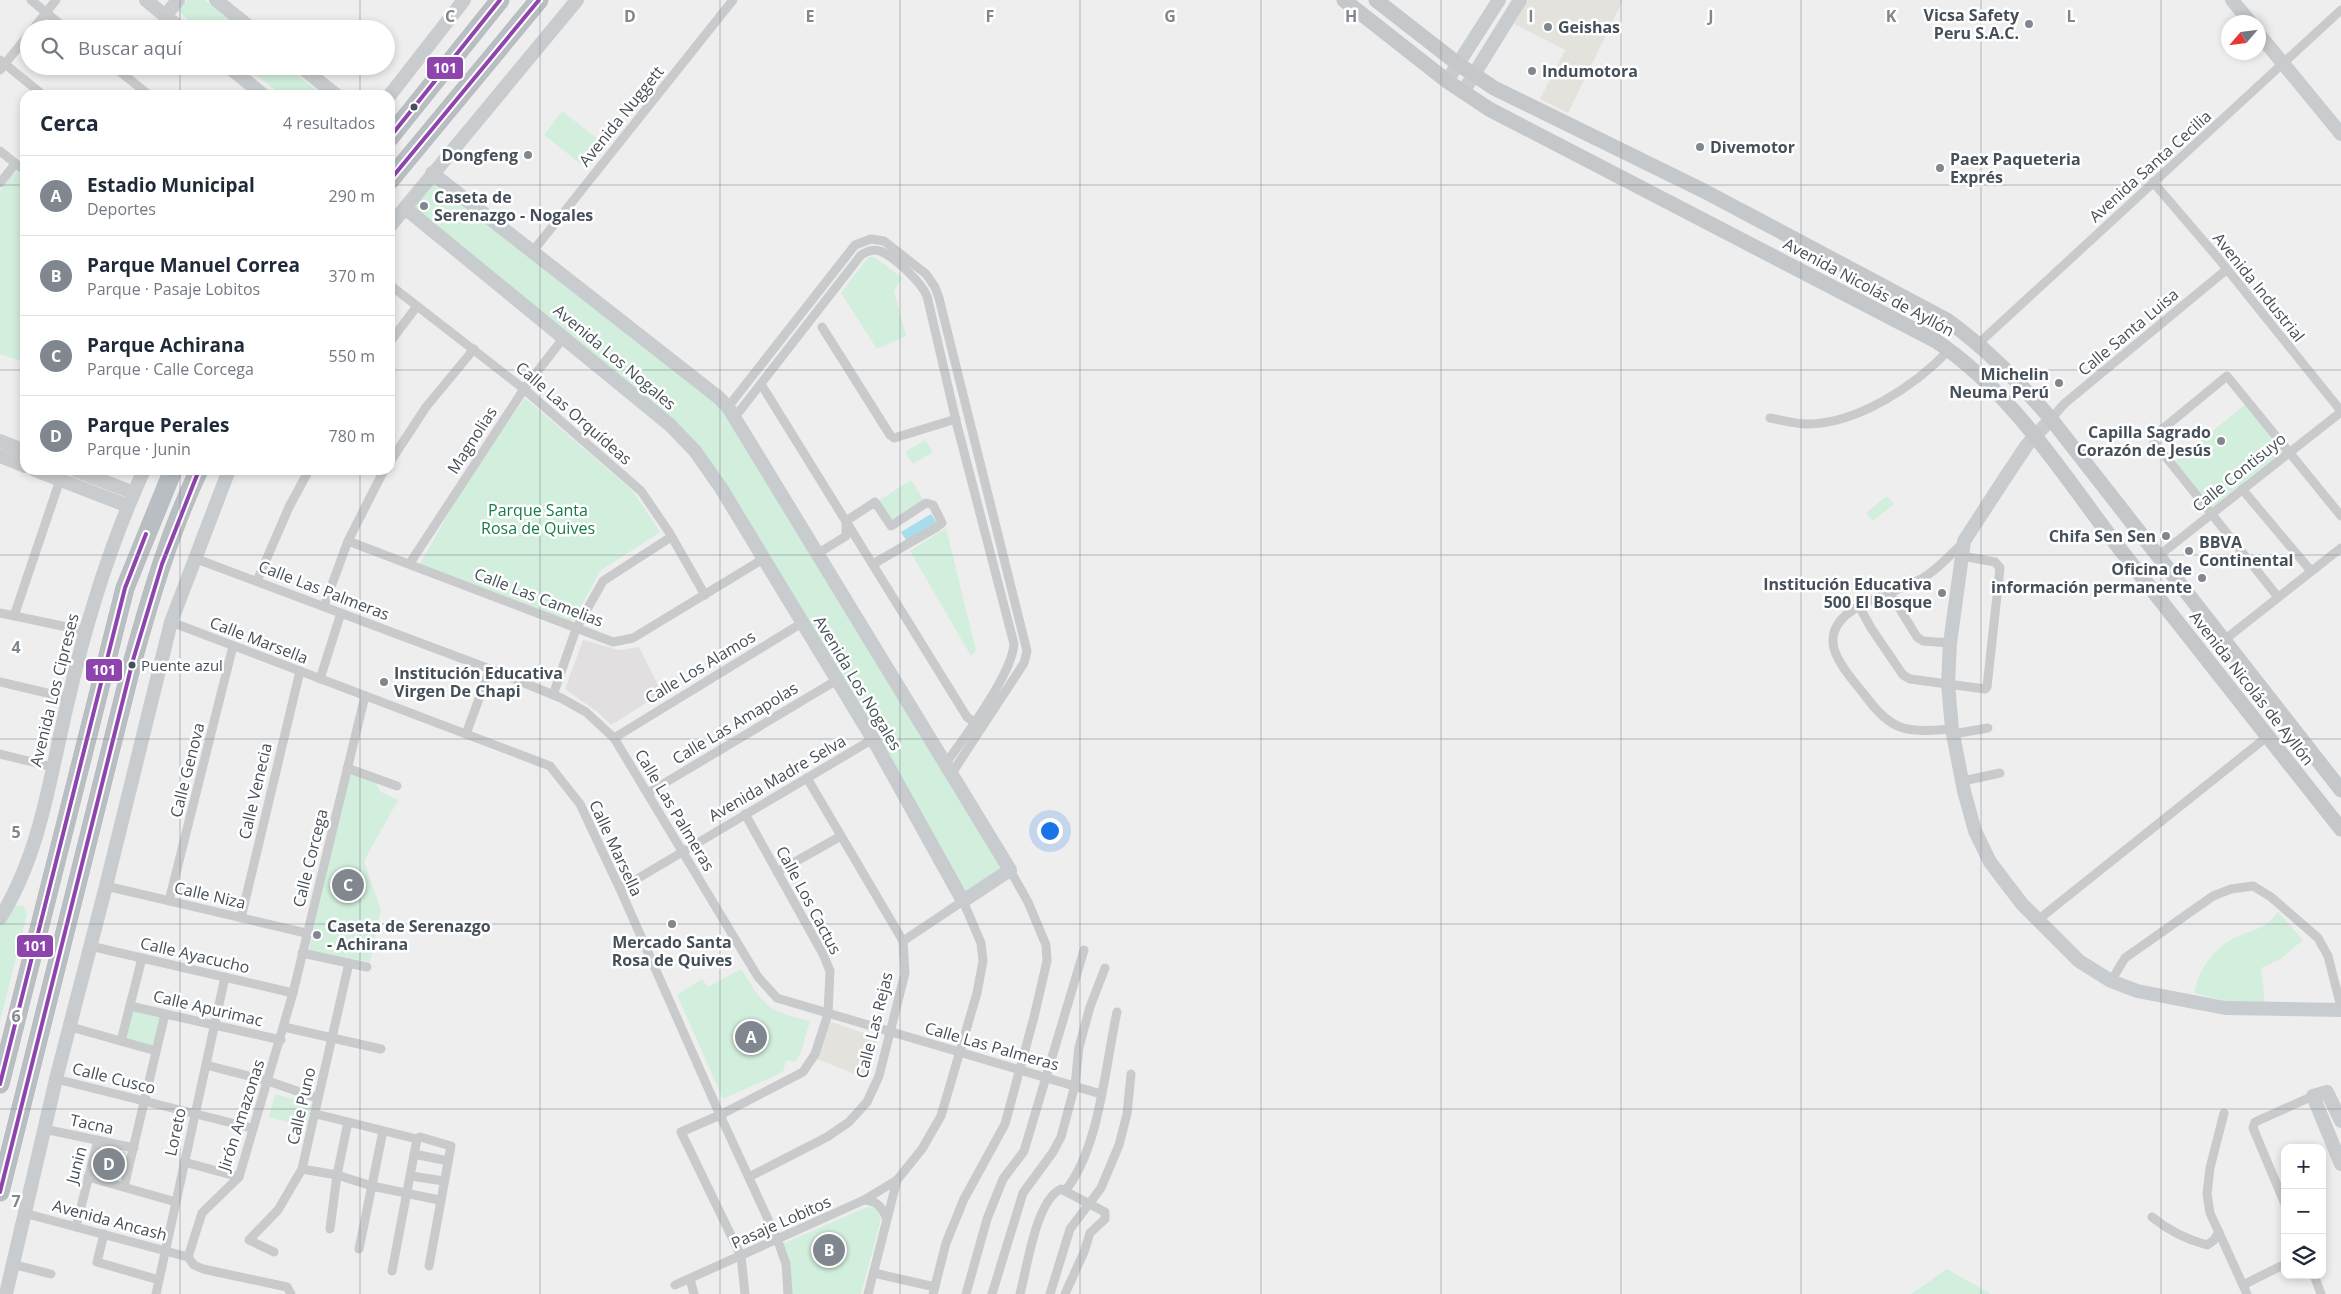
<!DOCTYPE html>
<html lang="es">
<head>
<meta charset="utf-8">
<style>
	:root { --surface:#fff; --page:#f6f6f7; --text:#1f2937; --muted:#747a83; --line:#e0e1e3; --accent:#81878e }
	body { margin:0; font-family:"Open Sans",sans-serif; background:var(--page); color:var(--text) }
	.controls { position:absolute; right:15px; bottom:15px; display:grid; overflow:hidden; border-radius:10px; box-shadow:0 2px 8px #0003 }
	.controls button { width:45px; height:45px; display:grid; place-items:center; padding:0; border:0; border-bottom:1px solid var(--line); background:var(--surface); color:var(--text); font:25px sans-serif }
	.compass { position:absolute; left:2221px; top:15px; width:45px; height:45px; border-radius:50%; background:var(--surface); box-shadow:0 2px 8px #0003; rotate:242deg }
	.you { position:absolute; left:1049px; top:830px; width:18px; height:18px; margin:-12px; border:4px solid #fff; border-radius:50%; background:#1a73e8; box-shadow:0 0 0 8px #1a73e833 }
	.badge { display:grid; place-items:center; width:32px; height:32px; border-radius:50%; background:var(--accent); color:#fff; font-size:16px; font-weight:700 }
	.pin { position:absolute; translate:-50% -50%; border:2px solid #fff; box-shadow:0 1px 5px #0006 }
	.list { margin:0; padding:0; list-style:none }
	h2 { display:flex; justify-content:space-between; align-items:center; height:65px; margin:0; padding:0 20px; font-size:21px }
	h2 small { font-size:16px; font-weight:400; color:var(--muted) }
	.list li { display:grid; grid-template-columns:32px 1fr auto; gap:15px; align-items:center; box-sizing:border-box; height:80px; padding:0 20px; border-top:1px solid var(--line) }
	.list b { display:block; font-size:19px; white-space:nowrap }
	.list p { margin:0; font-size:16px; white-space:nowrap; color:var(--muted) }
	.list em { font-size:16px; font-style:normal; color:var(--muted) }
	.icon { flex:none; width:28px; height:28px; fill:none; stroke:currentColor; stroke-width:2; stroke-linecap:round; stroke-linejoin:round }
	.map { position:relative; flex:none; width:2341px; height:1294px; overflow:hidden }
	.search { position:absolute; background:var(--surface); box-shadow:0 2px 8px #0003; left:20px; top:20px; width:375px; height:55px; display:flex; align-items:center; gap:12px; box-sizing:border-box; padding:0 18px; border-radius:28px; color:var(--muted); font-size:19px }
	.panel { position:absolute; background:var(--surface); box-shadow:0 2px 8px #0003; left:20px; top:90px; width:375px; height:385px; border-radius:15px }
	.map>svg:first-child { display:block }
</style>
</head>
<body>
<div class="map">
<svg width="2341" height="1294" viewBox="0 0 2341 1294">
	<rect width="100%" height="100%" fill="#efeeee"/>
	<g fill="#e4e2dc">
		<polygon points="1528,0 1623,0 1568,113 1540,99 1565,50 1514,24"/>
		<polygon points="829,1021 878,1038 865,1078 817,1059"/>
	</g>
	<polygon fill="#e1dfe0" points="583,640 619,650 639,647 662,693 611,725 599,713 565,689"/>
	<g fill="#d2eedd">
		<polygon points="187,0 205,0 240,29 199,29 178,11"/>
		<polygon points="246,66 287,66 322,95 281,95"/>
		<polygon points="562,111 599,140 581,164 544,135"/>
		<polygon points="19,172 25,177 25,363 0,354 0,191 13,174"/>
		<polygon points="433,180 718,404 1005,872 964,897 700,449 410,208"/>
		<polygon points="870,257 876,258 902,278 894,291 906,336 877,349 841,293 866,260"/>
		<polygon points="525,398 633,491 660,532 600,571 573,622 420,564 466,482"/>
		<polygon points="2247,403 2286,453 2212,512 2173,463"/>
		<polygon points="925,440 933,452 913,464 905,452"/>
		<polygon points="911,480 925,502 891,523 877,502"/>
		<polygon points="1887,496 1894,504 1873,521 1866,513"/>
		<polygon points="946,528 976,650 971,656 910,551"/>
		<polygon points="349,773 374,781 381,792 398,800 364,861 381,910 370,962 309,950"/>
		<polygon points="23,905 27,914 0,1021 0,924 9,907"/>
		<path d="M2278 912 2303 940 2279 960 2261 968 2265 1004 2224 1001 2194 993C2200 967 2213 948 2238 936 2258 927 2263 931 2278 912Z"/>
		<path d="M741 969C765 1007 767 1011 810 1021L801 1052 795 1062 786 1060 783 1072 723 1099 677 995 702 979 708 987Z"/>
		<polygon points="132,1009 161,1015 152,1048 125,1040"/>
		<polygon points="275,1094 312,1104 306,1127 269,1117"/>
		<polygon points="99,1144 126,1152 119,1182 91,1175"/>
		<polygon points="867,1207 876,1208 881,1219 861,1294 791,1294 790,1267 782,1244"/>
		<polygon points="1947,1269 1991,1294 1911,1294"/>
	</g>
	<polygon fill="#a7ddec" points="931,514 938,525 908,543 901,532"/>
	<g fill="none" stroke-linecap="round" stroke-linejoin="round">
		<g stroke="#b3b8be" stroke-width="19">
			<g id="highway">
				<polyline points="390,137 500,0"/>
				<polyline points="390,180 539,0"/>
				<polyline points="0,1084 125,588 173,470"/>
				<path d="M0 1192 133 660C151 595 170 531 199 470"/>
			</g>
		</g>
		<g stroke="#c8cacc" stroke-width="9">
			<polyline points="31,0 66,29"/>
			<polyline points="33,29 56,0"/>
			<polyline points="0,60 43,95"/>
			<polyline points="113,66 149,95"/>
			<polyline points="0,70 29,34"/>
			<polyline points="0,151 25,171"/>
			<polyline points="2153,182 2218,258 2341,411"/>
			<polyline points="0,183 15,164"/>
			<polyline points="533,251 733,0"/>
			<polyline points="390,285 524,389 641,491 669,532 705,595"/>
			<polyline points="822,327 890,435 894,438 956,419"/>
			<polyline points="390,342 417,306"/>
			<polyline points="1979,343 2341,10"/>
			<polyline points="761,384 967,717 980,726"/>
			<polyline points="728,407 855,245 871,239 884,241 926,274 935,287 939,298 1027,651 1024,663 952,773"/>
			<path d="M735 417 861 255C867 251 874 249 880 251 895 257 921 282 927 296L957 425 1014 644C1012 674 965 737 946 763"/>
			<path d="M1770 418C1782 420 1795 424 1807 424 1858 424 1916 385 1949 350"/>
			<polyline points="2051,419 2064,404 2226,270"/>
			<polyline points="390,462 426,407 474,349"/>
			<polyline points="2242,489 2311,571"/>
			<polyline points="348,541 613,642 633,638 763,559"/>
			<polyline points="817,554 846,536 846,521 875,502 891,526 926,503 933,505 942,523 937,527 873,564"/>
			<polyline points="2157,557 2341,412"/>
			<polyline points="194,558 490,669 561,698 586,712 614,738 758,977 777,998 1101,1094"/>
			<polyline points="410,563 524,389 564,337"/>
			<polyline points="257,581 289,507 309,470"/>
			<polyline points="1890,593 1917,637 1923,641 1950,643"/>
			<polyline points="2278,597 2154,442 2154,436 2227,376 2341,516"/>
			<polyline points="324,606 348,541 384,470"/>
			<polyline points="1859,606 1871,628 1903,675 1910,679 1985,689 1987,687 2000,568 1995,562 1962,556"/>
			<polyline points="0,613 86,631"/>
			<polyline points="14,616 60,480"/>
			<polyline points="171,622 550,766 580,804 620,889 720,1115 778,1241 786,1264 788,1294"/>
			<polyline points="2223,641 2341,548"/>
			<polyline points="320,679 341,613"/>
			<polyline points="0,682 68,698"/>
			<polyline points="553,695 576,629 603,581 671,537"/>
			<path d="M1952 729C1907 732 1893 734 1864 694 1854 682 1833 658 1833 642 1831 603 1900 594 1926 576 1940 567 1951 554 1963 543"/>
			<polyline points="466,734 490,669"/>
			<polyline points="1953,734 1988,728"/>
			<polyline points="614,738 802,623"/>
			<polyline points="0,754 53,767"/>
			<polyline points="347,768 397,786"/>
			<polyline points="1963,781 2000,773"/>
			<polyline points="648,793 837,680"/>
			<polyline points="745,814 823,954 830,971 828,1014 815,1054 803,1072 720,1115 681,1132 741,1256 745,1294"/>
			<polyline points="777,872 841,836"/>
			<polyline points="106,886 306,933"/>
			<polyline points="620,889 873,739"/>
			<polyline points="169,901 233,646"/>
			<polyline points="241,918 300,671"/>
			<polyline points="2039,919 2268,736"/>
			<polyline points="90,946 293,993"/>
			<polyline points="302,953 367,967"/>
			<polyline points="2111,981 2125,958 2213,896 2231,889 2253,886 2271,897 2318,938 2328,956 2341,1007"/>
			<polyline points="130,1006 281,1040"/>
			<polyline points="71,1027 156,1051"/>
			<polyline points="284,1027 381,1049"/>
			<polyline points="121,1041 142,958"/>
			<polyline points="206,1065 268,1081 317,1098"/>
			<polyline points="56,1079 252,1128"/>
			<polyline points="2224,1113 2210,1168 2207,1194 2210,1213 2247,1294"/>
			<polyline points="316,1114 417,1139 420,1137 451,1146 429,1266"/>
			<polyline points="44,1129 134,1148"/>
			<polyline points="414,1154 448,1161"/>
			<polyline points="184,1162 239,1177"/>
			<polyline points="302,1169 337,1175 372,1186 439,1200"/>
			<polyline points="411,1176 444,1181"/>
			<polyline points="88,1177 176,1202"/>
			<polyline points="749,1177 827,1137 849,1122 867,1102 879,1076 905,973 903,941 807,778"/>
			<polyline points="124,1187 165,1014"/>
			<path d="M1065 1191C1100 1148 1105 1066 1117 1012"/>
			<path d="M864 1200C877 1201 881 1206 886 1217"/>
			<polyline points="2285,1204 2253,1128 2255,1122 2313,1096"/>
			<polyline points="24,1213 188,1257"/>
			<path d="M2152 1217C2169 1231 2185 1239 2207 1245L2214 1240 2219 1232"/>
			<polyline points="76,1227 98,1140"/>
			<polyline points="330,1229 337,1175 348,1122"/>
			<polyline points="104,1234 97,1262 159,1280"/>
			<polyline points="359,1249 383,1131"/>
			<polyline points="274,1252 249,1240 278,1210 302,1169 349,963"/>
			<polyline points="188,1257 202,1213 239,1177 293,993 365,696"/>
			<polyline points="188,1257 194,1265 203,1269 287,1287 291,1294"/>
			<polyline points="12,1264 51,1274"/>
			<polyline points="392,1271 417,1139"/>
			<polyline points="874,1273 935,1287"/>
			<polyline points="2314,1275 2321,1294"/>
			<polyline points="690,1279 694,1294"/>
			<polyline points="675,1285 864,1200 897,1180"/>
			<polyline points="2243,1285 2285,1264"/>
			<polyline points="156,1294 225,977"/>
			<polyline points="868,1294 897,1180 922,1149 941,1116 977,993 983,961 981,943 963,901 903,941"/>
			<polyline points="933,1294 946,1243 964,1199 1005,1124 1034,1017 1047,961 1046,945 1028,902 1010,870"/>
			<polyline points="966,1294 987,1219 1003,1179 1024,1151 1084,950"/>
			<polyline points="992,1294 1023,1193 1053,1152 1061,1137 1075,1085 1079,1047 1090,1007 1105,968"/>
			<path d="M1020 1294C1027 1268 1036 1200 1061 1189L1105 1212V1219L1090 1233 1084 1252 1065 1294"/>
			<polyline points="1050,1294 1070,1229 1101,1188 1119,1145 1127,1114 1131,1074"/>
		</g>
		<g stroke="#c9cccf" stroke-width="14">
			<polyline points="146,0 181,29"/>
			<polyline points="216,0 252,29"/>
			<polyline points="2232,0 2250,22"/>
			<polyline points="165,16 178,0"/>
			<polyline points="2258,33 2341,134"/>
			<polyline points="228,66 263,95"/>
			<polyline points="300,66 336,95"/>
			<polyline points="1447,81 1499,0"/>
			<polyline points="1463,92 1520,0"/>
			<polyline points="390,95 464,0"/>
			<polyline points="405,208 670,425 695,451 721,488 873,739 963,901 1010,870 728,407 718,397 432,173"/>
			<polyline points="390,226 577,0"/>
			<polyline points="2051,419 2027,445 2005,478 1964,541 1962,556 1950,643 1948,684 1952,729 1964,791 1975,831 1990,862 2022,904 2079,961 2111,981 2137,991 2225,1008 2341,1010"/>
			<polyline points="0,441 25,451"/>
			<polyline points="0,456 25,466"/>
			<polyline points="35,470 128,506"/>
			<polyline points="75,470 134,493"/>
			<path d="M0 918C41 853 50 775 68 701 86 622 110 544 144 470"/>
			<polyline points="2341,1121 2327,1092 2313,1096 2341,1164"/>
			<polyline points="6,1294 56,1079 106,886 171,622 229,470"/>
		</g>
		<g stroke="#c4c8cb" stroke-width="15">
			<path d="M1344 0 1447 81 1489 109 1936 341C2012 392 2061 472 2116 544 2190 639 2266 734 2341 829"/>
			<path d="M1376 0 1458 64 1494 88 1704 191 1947 320C1987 349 2018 381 2051 419L2341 790"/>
		</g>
		<use href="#highway" stroke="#b9bec3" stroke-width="18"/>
		<g stroke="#fff" stroke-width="8">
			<g id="bus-1">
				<polyline points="390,137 500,0"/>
				<polyline points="390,180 539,0"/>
				<polyline points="0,1084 125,588 146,534"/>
				<polyline points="0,1192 133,660 162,564 199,470"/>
			</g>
		</g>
		<use href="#bus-1" stroke="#8e44ad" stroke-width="4"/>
	</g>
	<path fill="none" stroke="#81878e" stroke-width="1" stroke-opacity="0.55" d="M180 0V29M360 0V29M540 0V1294M720 0V1294M900 0V1294M1080 0V1294M1261 0V1294M1441 0V1294M1621 0V1294M1801 0V1294M1981 0V1294M2161 0V1294M180 66V95M360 66V95M0 185H25M390 185H2341M0 370H25M390 370H2341M180 470V1294M360 470V1294M0 555H2341M0 739H2341M0 924H2341M0 1109H2341"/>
	<g fill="#81878e" stroke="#fff" stroke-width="2">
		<circle cx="2029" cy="24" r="5"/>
		<circle cx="1548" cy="27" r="5"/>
		<circle cx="1532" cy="71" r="5"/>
		<circle cx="1700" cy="147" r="5"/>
		<circle cx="528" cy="155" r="5"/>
		<circle cx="1940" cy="168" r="5"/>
		<circle cx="424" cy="206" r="5"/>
		<circle cx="2059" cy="383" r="5"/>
		<circle cx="2221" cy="441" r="5"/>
		<circle cx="2166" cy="536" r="5"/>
		<circle cx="2189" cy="551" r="5"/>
		<circle cx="2202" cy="578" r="5"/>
		<circle cx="1942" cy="593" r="5"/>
		<circle cx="384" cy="682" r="5"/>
		<circle cx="672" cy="924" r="5"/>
		<circle cx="317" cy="935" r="5"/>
	</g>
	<g fill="#46505a" stroke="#fff" stroke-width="2">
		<circle cx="414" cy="107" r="4.5"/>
		<circle cx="132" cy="665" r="4.5"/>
	</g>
	<g text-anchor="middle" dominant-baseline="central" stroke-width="5" stroke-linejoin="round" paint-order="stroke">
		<g font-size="15" fill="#46505a" stroke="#fff" text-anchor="start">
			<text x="141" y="665">Puente azul</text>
		</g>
		<g font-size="16" font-weight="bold" fill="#46505a" stroke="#fff" text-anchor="start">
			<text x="2019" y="15" text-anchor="end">Vicsa Safety<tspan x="2019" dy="18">Peru S.A.C.</tspan></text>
			<text x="1558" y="27">Geishas</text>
			<text x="1542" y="71">Indumotora</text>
			<text x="1710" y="147">Divemotor</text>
			<text x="518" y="155" text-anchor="end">Dongfeng</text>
			<text x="1950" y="159">Paex Paqueteria<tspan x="1950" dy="18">Exprés</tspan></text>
			<text x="434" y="197">Caseta de<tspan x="434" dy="18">Serenazgo - Nogales</tspan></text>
			<text x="2049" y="374" text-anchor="end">Michelin<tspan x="2049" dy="18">Neuma Perú</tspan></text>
			<text x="2211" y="432" text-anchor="end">Capilla Sagrado<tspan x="2211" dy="18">Corazón de Jesús</tspan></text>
			<text x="2156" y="536" text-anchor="end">Chifa Sen Sen</text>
			<text x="2199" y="542">BBVA<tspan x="2199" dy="18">Continental</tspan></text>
			<text x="2192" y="569" text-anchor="end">Oficina de<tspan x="2192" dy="18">información permanente</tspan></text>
			<text x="1932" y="584" text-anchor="end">Institución Educativa<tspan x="1932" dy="18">500 El Bosque</tspan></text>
			<text x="394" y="673">Institución Educativa<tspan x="394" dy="18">Virgen De Chapi</tspan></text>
			<text x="327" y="926">Caseta de Serenazgo<tspan x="327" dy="18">- Achirana</tspan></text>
			<text x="672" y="942" text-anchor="middle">Mercado Santa<tspan x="672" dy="18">Rosa de Quives</tspan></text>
		</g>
		<g font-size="16" fill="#46505a" stroke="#fff">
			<text transform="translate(621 116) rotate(-51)">Avenida Nuggett</text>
			<text transform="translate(2150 166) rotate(-42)">Avenida Santa Cecilia</text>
			<text transform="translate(1869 287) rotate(28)">Avenida Nicolás de Ayllón</text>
			<text transform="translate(2259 287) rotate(51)">Avenida Industrial</text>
			<text transform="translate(2128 332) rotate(-40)">Calle Santa Luisa</text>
			<text transform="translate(615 357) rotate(40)">Avenida Los Nogales</text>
			<text transform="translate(574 413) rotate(41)">Calle Las Orquídeas</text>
			<text transform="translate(472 440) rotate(-57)">Magnolias</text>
			<text transform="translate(2239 472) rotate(-39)">Calle Contisuyo</text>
			<text transform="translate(324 590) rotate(21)">Calle Las Palmeras</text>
			<text transform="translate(539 597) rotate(21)">Calle Las Camelias</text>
			<text transform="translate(259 640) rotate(21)">Calle Marsella</text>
			<text transform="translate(700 667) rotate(-31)">Calle Los Alamos</text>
			<text transform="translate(858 683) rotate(59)">Avenida Los Nogales</text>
			<text transform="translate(2252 688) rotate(52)">Avenida Nicolás de Ayllón</text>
			<text transform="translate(54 690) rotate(-76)">Avenida Los Cipreses</text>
			<text transform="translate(735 723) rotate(-31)">Calle Las Amapolas</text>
			<text transform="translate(187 770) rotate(-76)">Calle Genova</text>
			<text transform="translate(777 778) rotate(-30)">Avenida Madre Selva</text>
			<text transform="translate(255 791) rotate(-77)">Calle Venecia</text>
			<text transform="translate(675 810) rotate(59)">Calle Las Palmeras</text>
			<text transform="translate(616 848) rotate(65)">Calle Marsella</text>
			<text transform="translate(310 858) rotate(-76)">Calle Corcega</text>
			<text transform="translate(210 895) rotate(13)">Calle Niza</text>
			<text transform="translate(809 900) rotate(62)">Calle Los Cactus</text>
			<text transform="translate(195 955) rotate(13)">Calle Ayacucho</text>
			<text transform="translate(208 1008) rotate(13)">Calle Apurimac</text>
			<text transform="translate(874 1025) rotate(-76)">Calle Las Rejas</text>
			<text transform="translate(992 1046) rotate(16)">Calle Las Palmeras</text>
			<text transform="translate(114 1078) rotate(14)">Calle Cusco</text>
			<text transform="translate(301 1106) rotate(-77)">Calle Puno</text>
			<text transform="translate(241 1115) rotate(-72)">Jirón Amazonas</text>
			<text transform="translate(92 1124) rotate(12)">Tacna</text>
			<text transform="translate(175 1132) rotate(-78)">Loreto</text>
			<text transform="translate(76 1165) rotate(-75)">Junin</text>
			<text transform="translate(110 1220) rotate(15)">Avenida Ancash</text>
			<text transform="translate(781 1222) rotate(-24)">Pasaje Lobitos</text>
		</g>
		<g font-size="16" fill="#177b49" stroke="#fff">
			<text x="538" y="510">Parque Santa<tspan x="538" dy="18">Rosa de Quives</tspan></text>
		</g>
	</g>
	<g font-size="16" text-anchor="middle" font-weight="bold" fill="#81878e" stroke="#fff" stroke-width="5" stroke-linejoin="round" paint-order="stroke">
		<text x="450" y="22">C</text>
		<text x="630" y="22">D</text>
		<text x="810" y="22">E</text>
		<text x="990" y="22">F</text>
		<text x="1170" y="22">G</text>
		<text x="1351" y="22">H</text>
		<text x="1531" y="22">I</text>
		<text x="1711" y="22">J</text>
		<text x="1891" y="22">K</text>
		<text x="2071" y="22">L</text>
		<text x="16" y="653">4</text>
		<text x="16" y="838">5</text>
		<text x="16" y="1022">6</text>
		<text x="16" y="1207">7</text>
	</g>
	<g stroke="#fff" stroke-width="2">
		<rect x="426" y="56" width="38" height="24" rx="5" fill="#8e44ad"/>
		<rect x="85" y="658" width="38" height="24" rx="5" fill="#8e44ad"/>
		<rect x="16" y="934" width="38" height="24" rx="5" fill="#8e44ad"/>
	</g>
	<g font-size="14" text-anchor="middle" font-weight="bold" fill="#fff">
		<text x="445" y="73">101</text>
		<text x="104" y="675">101</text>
		<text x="35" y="951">101</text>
	</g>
</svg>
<div class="controls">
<button>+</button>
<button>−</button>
<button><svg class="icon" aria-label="layers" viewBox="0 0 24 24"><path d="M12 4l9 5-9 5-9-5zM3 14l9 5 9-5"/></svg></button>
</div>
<svg class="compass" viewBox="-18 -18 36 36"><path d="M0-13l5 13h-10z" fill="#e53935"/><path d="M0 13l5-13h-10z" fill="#747a83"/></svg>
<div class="you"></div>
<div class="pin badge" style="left:751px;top:1037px">A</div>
<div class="pin badge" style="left:829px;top:1250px">B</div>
<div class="pin badge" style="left:348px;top:885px">C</div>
<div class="pin badge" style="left:109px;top:1164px">D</div>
<div class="search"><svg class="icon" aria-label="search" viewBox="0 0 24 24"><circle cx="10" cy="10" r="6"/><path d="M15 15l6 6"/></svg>Buscar aquí</div>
<section class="panel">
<h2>Cerca<small>4 resultados</small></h2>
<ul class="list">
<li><span class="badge">A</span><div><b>Estadio Municipal</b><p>Deportes</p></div><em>290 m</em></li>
<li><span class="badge">B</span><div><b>Parque Manuel Correa</b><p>Parque · Pasaje Lobitos</p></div><em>370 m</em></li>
<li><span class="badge">C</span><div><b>Parque Achirana</b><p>Parque · Calle Corcega</p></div><em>550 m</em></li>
<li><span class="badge">D</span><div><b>Parque Perales</b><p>Parque · Junin</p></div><em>780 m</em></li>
</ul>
</section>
</div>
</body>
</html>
